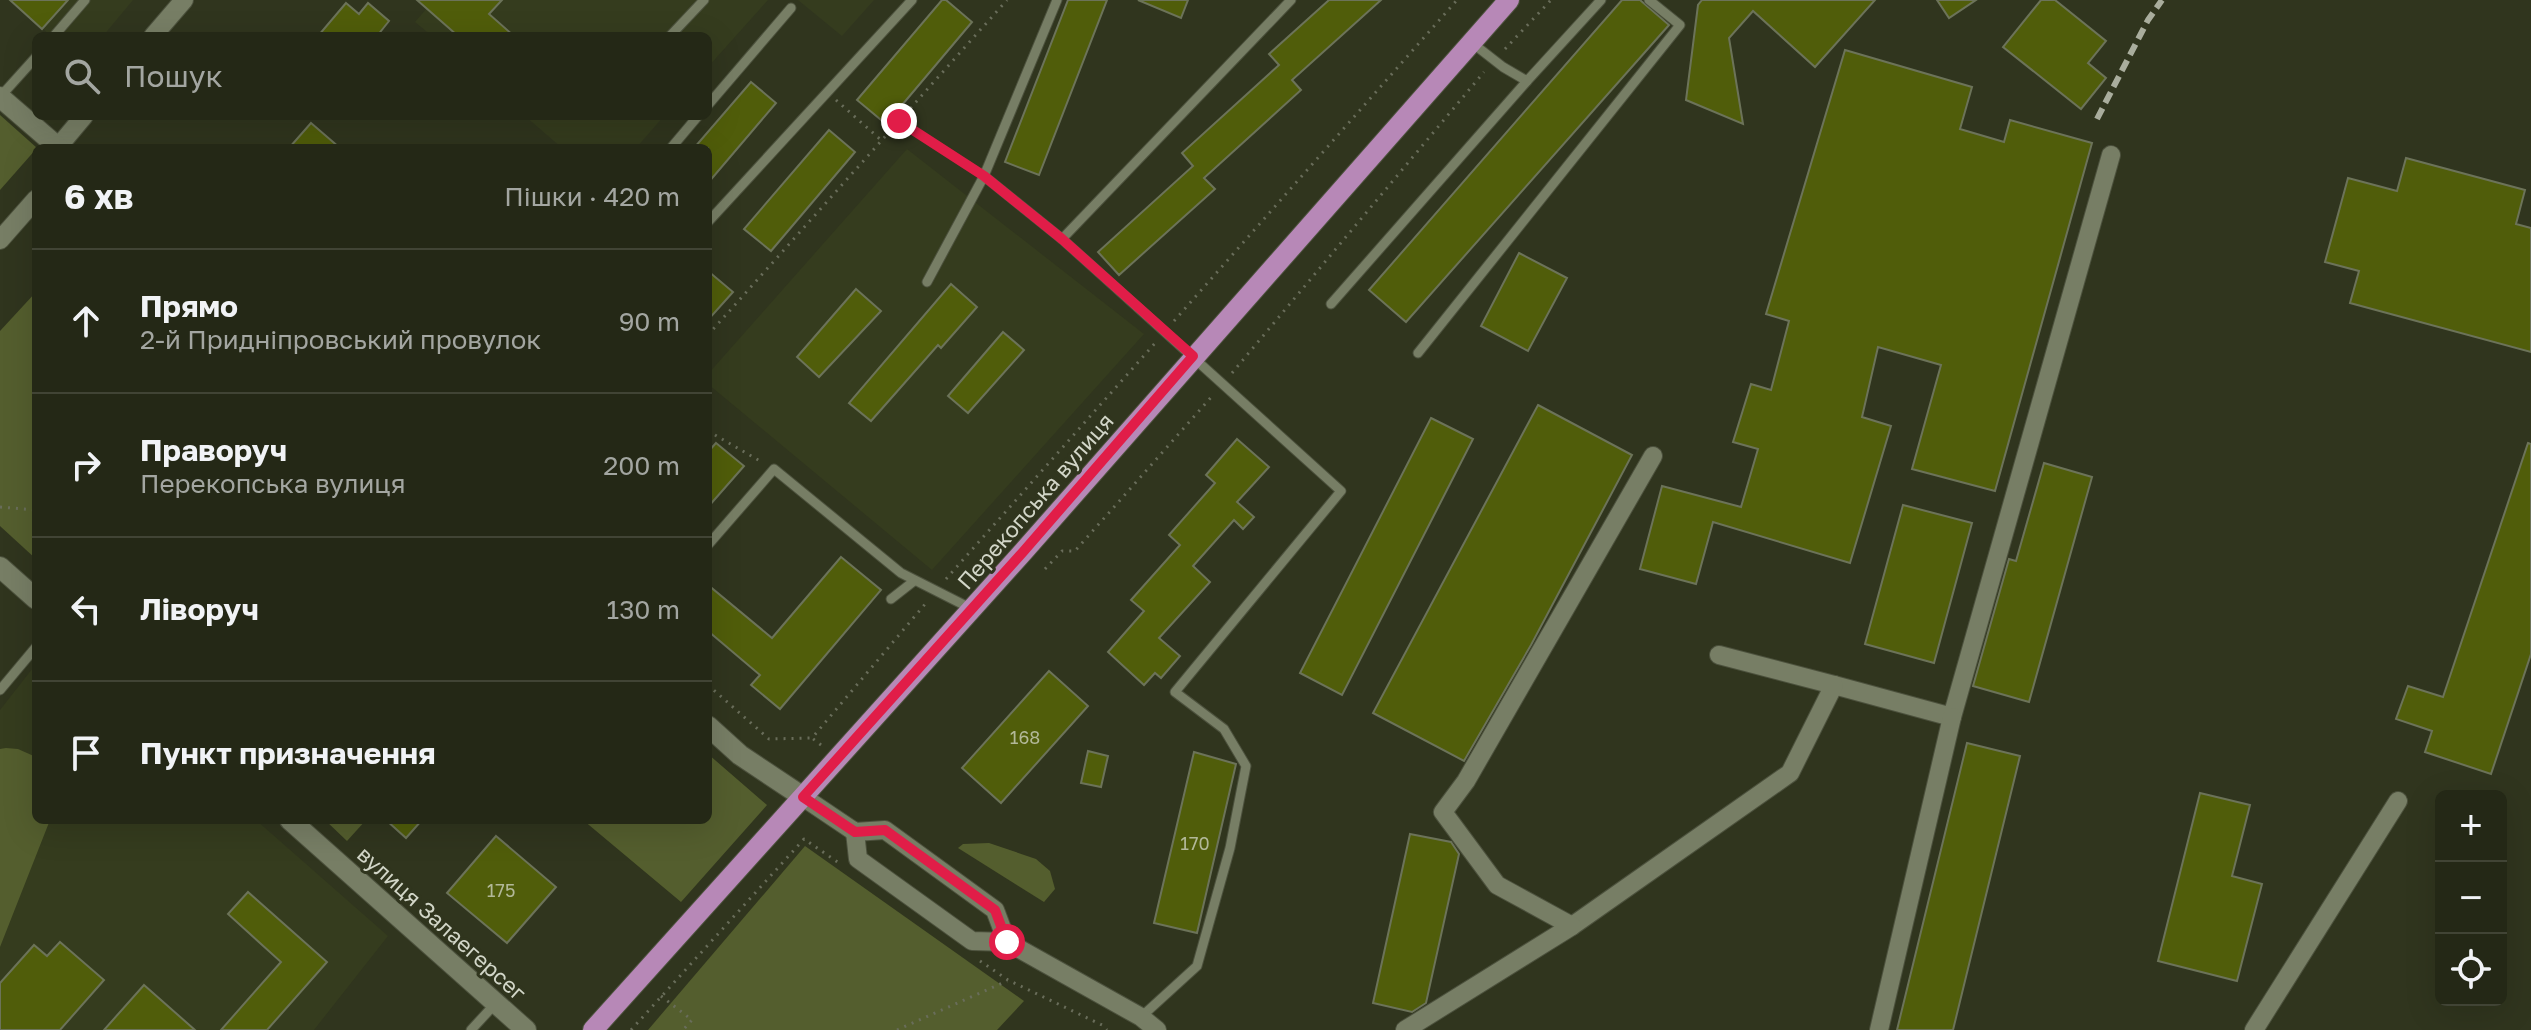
<!DOCTYPE html>
<html lang="uk">
<head>
<meta charset="utf-8">
<style>
	:root { --surface:#242816; --page:#303423; --text:#f1f3f6; --muted:#a3a6a1; --line:#414435 }
	body { margin:0; font-family:"Golos Text",sans-serif; background:var(--page); color:var(--text) }
	.controls { position:absolute; right:24px; bottom:24px; display:grid; overflow:hidden; border-radius:12px; box-shadow:0 8px 32px #0002 }
	.controls button { width:72px; height:72px; display:grid; place-items:center; padding:0; border:0; border-bottom:2px solid var(--line); background:var(--surface); color:var(--text); font:40px sans-serif }
	.stop { position:absolute; width:24px; height:24px; margin:-18px; border:6px solid #e11d48; border-radius:50%; background:#fff }
	.stop.end { background:#e11d48; border-color:#fff; box-shadow:0 2px 8px #0008 }
	.list { margin:0; padding:0; list-style:none }
	h2 { display:flex; justify-content:space-between; align-items:center; height:104px; margin:0; padding:0 32px; font-size:34px }
	h2 small { font-size:26px; font-weight:400; color:var(--muted) }
	.list li { display:grid; grid-template-columns:52px 1fr auto; gap:24px; align-items:center; box-sizing:border-box; height:144px; padding:0 32px; border-top:2px solid var(--line) }
	.list b { display:block; font-size:30px; white-space:nowrap }
	.list p { margin:0; font-size:26px; white-space:nowrap; color:var(--muted) }
	.list em { font-size:26px; font-style:normal; color:var(--muted) }
	.icon { flex:none; width:44px; height:44px; fill:none; stroke:currentColor; stroke-width:2; stroke-linecap:round; stroke-linejoin:round }
	.map { position:relative; flex:none; width:2531px; height:1030px; overflow:hidden }
	.search { position:absolute; background:var(--surface); box-shadow:0 8px 32px #0002; left:32px; top:32px; width:680px; height:88px; display:flex; align-items:center; gap:20px; box-sizing:border-box; padding:0 28px; border-radius:12px; color:var(--muted); font-size:30px }
	.panel { position:absolute; background:var(--surface); box-shadow:0 8px 32px #0002; left:32px; top:144px; width:680px; height:680px; border-radius:12px }
	.map>svg:first-child { display:block }
</style>
</head>
<body>
<div class="map">
<svg width="2531" height="1030" viewBox="0 0 2531 1030">
	<rect width="100%" height="100%" fill="#30351e"/>
	<g fill="#353c1e">
		<polygon points="11,0 133,0 103,36 51,36"/>
		<polygon points="434,0 768,0 708,67 708,36 432,36 415,22"/>
		<polygon points="798,0 874,0 842,36"/>
		<polygon points="525,116 664,116 636,148 562,148"/>
		<polygon points="907,149 1144,334 932,570 708,384 708,374"/>
		<polygon points="36,664 36,820 256,820 388,936 314,1030 0,1030 0,710"/>
	</g>
	<g fill="#545e2e">
		<polygon points="0,115 37,148 0,190"/>
		<polygon points="36,292 36,559 0,526 0,331"/>
		<polygon points="6,748 18,749 36,757 36,820 50,820 0,947 0,749"/>
		<polygon points="708,754 767,805 681,902 583,820 708,820"/>
		<polygon points="325,820 366,820 347,841"/>
		<polygon points="989,843 1036,859 1050,871 1055,889 1044,902 958,848 963,844"/>
		<polygon points="805,846 1024,1001 997,1030 648,1030"/>
	</g>
	<g fill="#505d0a" stroke="#6c7359" stroke-width="2">
		<polygon points="10,0 68,0 42,29"/>
		<polygon points="417,0 502,0 489,14 514,36 458,36"/>
		<polygon points="942,0 946,0 972,22 886,124 857,100"/>
		<polygon points="1068,0 1107,0 1039,175 1005,162"/>
		<polygon points="1138,0 1188,0 1181,18"/>
		<polygon points="1329,0 1381,0 1292,80 1301,90 1204,178 1215,189 1119,275 1098,252 1193,166 1182,153 1279,65 1269,54"/>
		<polygon points="1622,0 1640,0 1669,25 1406,322 1369,290"/>
		<polygon points="1702,0 1875,0 1815,67 1753,11 1729,38 1743,124 1686,100 1698,5"/>
		<polygon points="1937,0 1976,0 1949,18"/>
		<polygon points="2041,0 2055,0 2106,41 2088,63 2106,78 2081,109 2003,47"/>
		<polygon points="346,3 359,14 368,3 389,21 377,36 318,36"/>
		<polygon points="1845,50 1972,87 1960,129 2004,142 2010,120 2092,143 1995,491 1912,469 1941,365 1878,347 1862,417 1891,426 1850,563 1713,522 1696,584 1640,569 1662,486 1741,507 1758,449 1733,442 1751,384 1771,390 1789,321 1766,314"/>
		<polygon points="751,82 776,103 708,183 708,148 694,148"/>
		<polygon points="311,123 340,148 289,148"/>
		<polygon points="829,130 855,152 771,251 744,229"/>
		<polygon points="2406,158 2525,190 2516,224 2531,228 2531,352 2350,303 2359,271 2325,262 2348,178 2397,191"/>
		<polygon points="1519,253 1567,278 1528,351 1481,326"/>
		<polygon points="708,271 733,292 708,320"/>
		<polygon points="951,284 977,307 941,348 938,345 871,421 849,403"/>
		<polygon points="856,289 881,311 819,377 797,357"/>
		<polygon points="1003,332 1024,350 968,413 948,396"/>
		<polygon points="1538,405 1632,455 1531,645 1464,761 1373,713"/>
		<polygon points="1431,418 1473,439 1342,695 1300,673"/>
		<polygon points="1237,439 1269,467 1237,502 1254,517 1243,529 1234,520 1193,566 1210,582 1159,638 1180,656 1161,678 1155,673 1144,685 1108,652 1144,611 1131,600 1180,545 1169,535 1215,483 1206,475"/>
		<polygon points="716,443 744,466 708,507 708,452"/>
		<polygon points="2528,443 2531,444 2531,654 2491,774 2425,752 2432,731 2396,719 2408,686 2443,697"/>
		<polygon points="2044,463 2092,477 2029,702 1973,686 2009,559 2016,561"/>
		<polygon points="1903,505 1972,523 1934,663 1865,644"/>
		<polygon points="841,557 881,590 780,709 751,685 760,675 708,631 708,585 772,638"/>
		<polygon points="1049,671 1088,706 1001,803 962,768"/>
		<polygon points="1967,743 2020,756 1953,1030 1897,1030"/>
		<polygon points="1088,751 1108,756 1101,787 1081,783"/>
		<polygon points="1194,752 1236,764 1197,933 1154,923"/>
		<polygon points="2200,793 2250,805 2232,876 2262,884 2237,981 2158,961"/>
		<polygon points="386,820 422,820 406,838"/>
		<polygon points="1410,834 1451,842 1459,854 1426,1003 1412,1012 1373,1003"/>
		<polygon points="496,836 556,887 507,943 447,893"/>
		<polygon points="248,892 327,962 267,1030 221,1030 281,962 228,914"/>
		<polygon points="60,942 104,980 60,1030 0,1030 0,983 34,945 47,956"/>
		<polygon points="144,985 195,1030 104,1030"/>
	</g>
	<g fill="none" stroke-linecap="round" stroke-linejoin="round">
		<g stroke="#4c513d" stroke-width="11">
			<g id="service">
				<polyline points="1057,0 984,176 1062,239 1341,491 1175,692 1224,729 1246,766 1230,848 1197,966 1141,1017"/>
				<polyline points="54,36 85,0"/>
				<polyline points="670,36 704,0"/>
				<polyline points="1471,42 1503,67 1527,81 1601,0"/>
				<polyline points="0,97 36,57"/>
				<polyline points="708,105 791,8"/>
				<polyline points="671,148 698,116"/>
				<polyline points="708,222 912,0"/>
				<polyline points="1062,239 1291,0"/>
				<polyline points="927,282 984,176"/>
				<polyline points="1331,304 1527,81"/>
				<polyline points="1418,353 1680,25 1649,0"/>
				<polyline points="708,545 774,469 901,573 972,609"/>
				<polyline points="891,599 914,581"/>
				<polyline points="0,690 36,647"/>
				<polyline points="471,1030 495,1004"/>
			</g>
		</g>
		<g stroke="#4c513d" stroke-width="20">
			<g id="minor">
				<polyline points="153,36 184,0"/>
				<polyline points="58,147 84,116"/>
				<polyline points="0,240 36,199"/>
				<polyline points="1834,685 1952,717 2111,155"/>
				<polyline points="803,797 855,832 885,830 995,910 1007,942"/>
				<polyline points="855,832 858,859 972,941 1007,942 1141,1017 1157,1030"/>
				<polyline points="1572,926 1790,773 1834,685 1719,655"/>
				<polyline points="1405,1030 1572,926 1497,885 1443,812 1466,781 1653,456"/>
				<polyline points="1879,1030 1952,717"/>
				<polyline points="2254,1030 2398,801"/>
			</g>
		</g>
		<g stroke="#4c513d" stroke-width="22">
			<g id="secondary">
				<polyline points="0,97 59,148"/>
				<polyline points="0,567 36,599"/>
				<polyline points="708,726 740,755 803,797"/>
				<polyline points="290,820 526,1030"/>
			</g>
		</g>
		<g stroke="#4c513d" stroke-width="22">
			<polyline id="primary" points="593,1030 1023,552 1509,0"/>
		</g>
		<g stroke="#696d5a" stroke-width="3" stroke-dasharray="2 6" stroke-linecap="butt">
			<polyline points="1505,49 1551,0"/>
			<polyline points="836,100 881,140"/>
			<polyline points="899,121 973,169"/>
			<polyline points="1174,321 1457,0"/>
			<polyline points="708,335 1007,0"/>
			<polyline points="1232,373 1484,72"/>
			<polyline points="708,431 760,461"/>
			<polyline points="0,507 36,510"/>
			<polyline points="1045,569 1062,551 1075,551 1214,394"/>
			<polyline points="946,579 1156,342"/>
			<polyline points="708,685 769,739 812,738"/>
			<polyline points="821,745 812,738 926,603"/>
			<polyline points="980,961 1008,980 1102,1025 1107,1030"/>
			<polyline points="661,996 692,1020 683,1030"/>
			<polyline points="631,1030 804,839 839,863"/>
			<polyline points="897,1030 1007,981"/>
		</g>
		<use href="#service" stroke="#777e65" stroke-width="9"/>
		<use href="#minor" stroke="#777e65" stroke-width="18"/>
		<use href="#secondary" stroke="#777e65" stroke-width="20"/>
		<use href="#primary" stroke="#b788b7" stroke-width="20"/>
		<polyline stroke="#a9ad9d" stroke-width="6" stroke-dasharray="12 6" stroke-linecap="butt" points="2097,119 2148,20 2162,0"/>
	</g>
	<g fill="none" stroke-linecap="round" stroke-linejoin="round">
		<polyline stroke="#e11d48" stroke-width="10" points="899,121 984,176 1062,239 1193,356 1023,552 803,797 855,832 885,830 995,910 1007,942"/>
	</g>
	<g text-anchor="middle" dominant-baseline="central" stroke-width="6" stroke-linejoin="round" paint-order="stroke">
		<g font-size="18" fill="#b2b898">
			<text x="1025" y="737">168</text>
			<text x="1195" y="843">170</text>
			<text x="501" y="890">175</text>
		</g>
		<g font-size="22" fill="#d2d6c8" stroke="#30351e">
			<text transform="translate(1035 501) rotate(-49)">Перекопська вулиця</text>
			<text transform="translate(442 923) rotate(42)">вулиця Залаегерсег</text>
		</g>
	</g>
</svg>
<div class="controls">
<button>+</button>
<button>−</button>
<button><svg class="icon" aria-label="locate" viewBox="0 0 24 24"><circle cx="12" cy="12" r="6"/><path d="M12 2v4M12 18v4M2 12h4M18 12h4"/></svg></button>
</div>
<div class="stop" style="left:1007px;top:942px"></div>
<div class="stop end" style="left:899px;top:121px"></div>
<div class="search"><svg class="icon" aria-label="search" viewBox="0 0 24 24"><circle cx="10" cy="10" r="6"/><path d="M15 15l6 6"/></svg>Пошук</div>
<section class="panel">
<h2>6 хв<small>Пішки · 420 m</small></h2>
<ul class="list">
<li><svg class="icon" aria-label="ahead" viewBox="0 0 24 24"><path d="M12 20V5M6 11l6-6 6 6"/></svg><div><b>Прямо</b><p>2-й Придніпровський провулок</p></div><em>90 m</em></li>
<li><svg class="icon" aria-label="right" viewBox="0 0 24 24"><path d="M7 20v-9h11M14 6l5 5-5 5"/></svg><div><b>Праворуч</b><p>Перекопська вулиця</p></div><em>200 m</em></li>
<li><svg class="icon" aria-label="left" viewBox="0 0 24 24"><path d="M17 20v-9H6M10 6l-5 5 5 5"/></svg><div><b>Ліворуч</b></div><em>130 m</em></li>
<li><svg class="icon" aria-label="arrive" viewBox="0 0 24 24"><path d="M6 21V4h12l-3 4 3 4H6"/></svg><div><b>Пункт призначення</b></div></li>
</ul>
</section>
</div>
</body>
</html>
